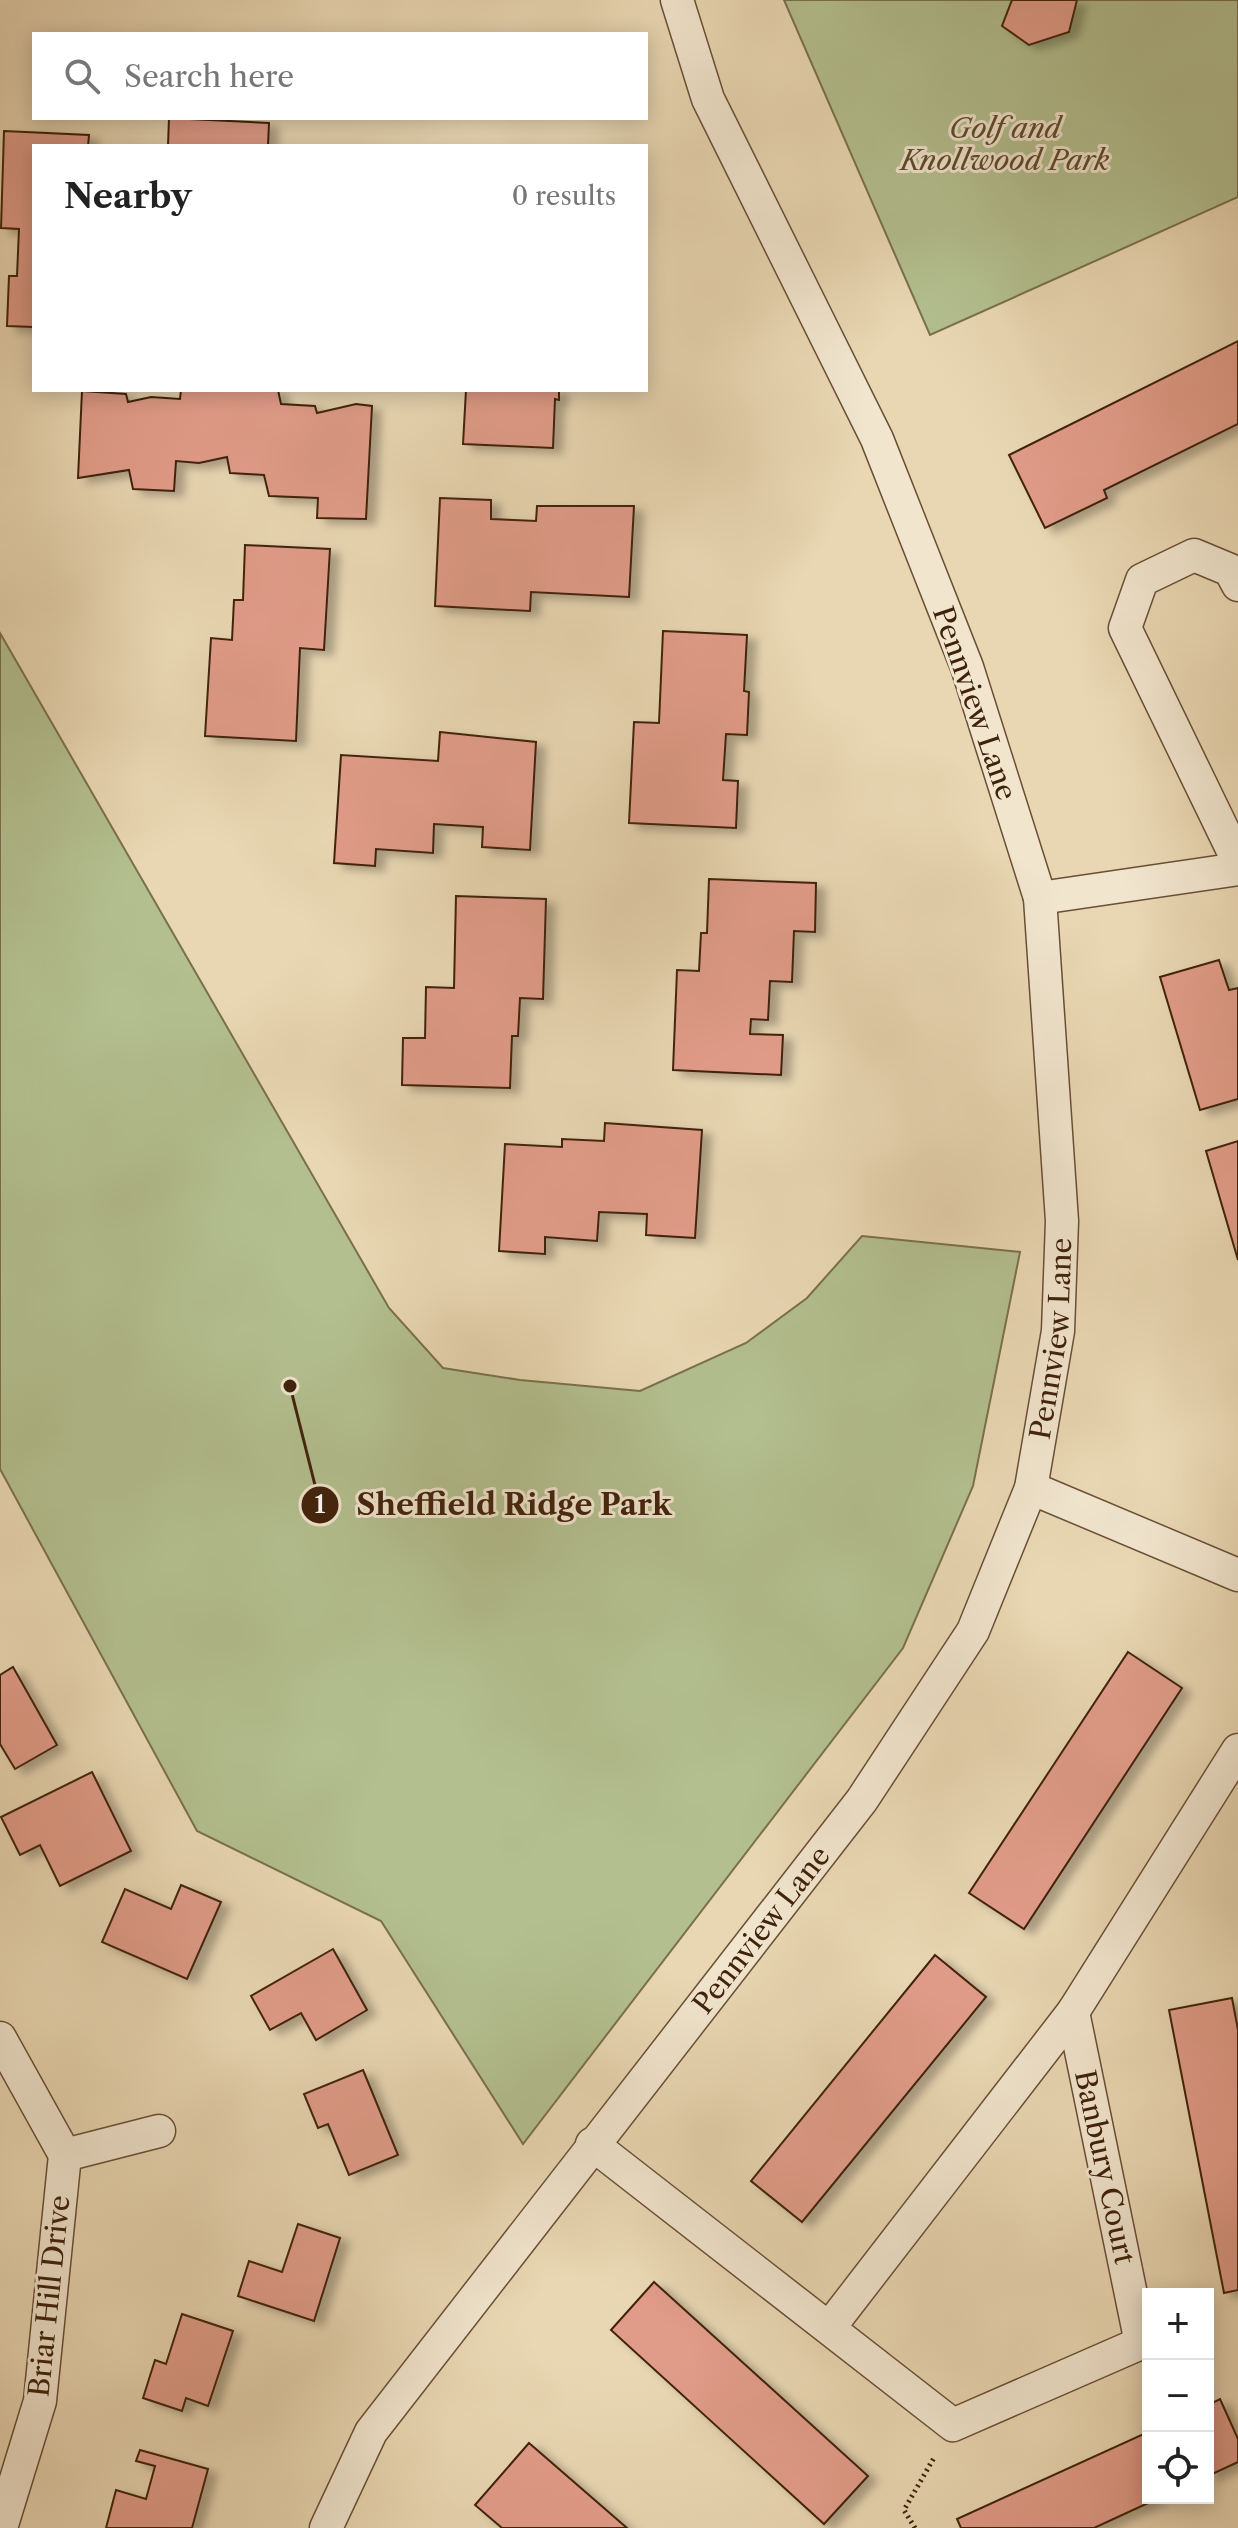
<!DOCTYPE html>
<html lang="en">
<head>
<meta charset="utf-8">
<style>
	:root { --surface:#fff; --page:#f6f6f6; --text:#222; --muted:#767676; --line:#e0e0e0 }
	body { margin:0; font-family:"Libre Caslon Text",serif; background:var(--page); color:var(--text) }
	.controls { position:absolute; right:24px; bottom:24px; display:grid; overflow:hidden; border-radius:0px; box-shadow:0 4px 20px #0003 }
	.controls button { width:72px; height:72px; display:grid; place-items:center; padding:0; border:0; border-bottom:2px solid var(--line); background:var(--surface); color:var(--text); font:40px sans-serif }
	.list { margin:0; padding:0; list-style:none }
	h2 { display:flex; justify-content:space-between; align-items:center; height:104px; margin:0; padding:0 32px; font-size:34px }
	h2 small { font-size:26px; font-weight:400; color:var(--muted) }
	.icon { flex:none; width:44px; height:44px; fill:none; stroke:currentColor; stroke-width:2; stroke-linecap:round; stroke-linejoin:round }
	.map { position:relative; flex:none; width:1238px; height:2528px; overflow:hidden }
	.search { position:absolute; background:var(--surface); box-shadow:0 4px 20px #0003; left:32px; top:32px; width:616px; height:88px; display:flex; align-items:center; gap:20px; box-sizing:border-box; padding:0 28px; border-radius:0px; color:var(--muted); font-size:30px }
	.panel { position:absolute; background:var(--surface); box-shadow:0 4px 20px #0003; left:32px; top:144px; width:616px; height:248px; border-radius:0px }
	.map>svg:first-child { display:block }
</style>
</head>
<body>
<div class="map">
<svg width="1238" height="2528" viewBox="0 0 1238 2528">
	<defs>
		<filter id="shadow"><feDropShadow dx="9" dy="5" stdDeviation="4" flood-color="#0004"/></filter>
	</defs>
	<rect width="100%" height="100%" fill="#e9d7b3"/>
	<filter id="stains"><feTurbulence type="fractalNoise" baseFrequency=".0025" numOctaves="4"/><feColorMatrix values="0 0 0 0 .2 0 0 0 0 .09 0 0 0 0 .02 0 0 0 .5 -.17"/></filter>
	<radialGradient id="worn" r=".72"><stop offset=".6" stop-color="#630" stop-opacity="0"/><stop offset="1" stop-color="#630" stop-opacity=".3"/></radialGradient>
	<g fill="#b3bf8f" stroke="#7a704d" stroke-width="2">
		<polygon points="784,0 1238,0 1238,197 930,335"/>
		<polygon points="0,633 389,1308 443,1368 520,1380 640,1391 746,1343 807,1298 862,1236 1020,1252 973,1486 903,1648 523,2144 381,1921 197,1831 0,1469"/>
	</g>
	<g fill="#e19c89" stroke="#40220b" stroke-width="2" filter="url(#shadow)">
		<polygon points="1012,0 1077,0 1069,32 1029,45 1002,26"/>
		<polygon points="169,118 269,123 268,146 168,146"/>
		<polygon points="4,131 89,135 88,146 34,146 34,327 7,326 9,276 17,276 19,229 1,228"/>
		<polygon points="1238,341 1238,424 1104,490 1107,498 1045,528 1009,455"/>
		<polygon points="181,390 278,390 281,404 315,406 317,413 356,404 372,406 366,519 317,518 318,498 269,496 264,475 230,473 227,457 199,463 176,461 174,491 133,489 129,470 78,478 82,391 126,394 128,402 151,397 180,399"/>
		<polygon points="466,390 559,390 559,400 555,399 553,448 463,444"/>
		<polygon points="440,498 491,500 491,519 536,521 537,506 634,506 629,597 531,592 530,611 435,606"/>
		<polygon points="245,545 330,549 324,650 300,648 296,741 205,736 211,638 232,640 234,600 243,600"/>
		<polygon points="663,631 747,635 744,691 749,692 747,735 726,734 723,780 738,781 736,828 629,823 634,722 659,723"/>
		<polygon points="440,732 536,742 530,850 482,847 483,827 434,824 433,853 376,849 375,866 334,863 341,755 438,761"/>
		<polygon points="709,879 816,883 815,932 794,931 792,982 770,981 768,1020 751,1019 750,1034 783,1035 781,1075 673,1070 677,970 699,971 701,933 707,933"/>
		<polygon points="456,896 546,899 543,999 520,998 518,1036 512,1036 510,1088 402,1085 403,1038 425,1038 426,987 454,988"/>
		<polygon points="1219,960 1229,990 1238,988 1238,1099 1200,1110 1160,977"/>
		<polygon points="605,1123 702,1130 695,1238 646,1235 647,1214 599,1212 597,1241 545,1237 545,1254 499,1251 505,1144 562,1147 562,1139 604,1141"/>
		<polygon points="1238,1141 1238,1260 1206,1151"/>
		<polygon points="1128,1652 1182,1688 1024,1929 969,1893"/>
		<polygon points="13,1667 57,1745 15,1769 0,1744 0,1675"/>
		<polygon points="92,1772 131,1851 60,1886 40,1845 20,1855 1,1817"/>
		<polygon points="181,1885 221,1902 187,1979 102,1942 125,1889 171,1909"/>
		<polygon points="333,1949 367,2010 316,2040 301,2013 270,2030 251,1996"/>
		<polygon points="935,1955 986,1997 802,2222 751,2181"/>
		<polygon points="1232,1998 1238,2030 1238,2290 1224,2293 1169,2010"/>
		<polygon points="363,2070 398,2155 349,2175 328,2124 318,2128 304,2094"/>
		<polygon points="298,2224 340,2238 314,2321 238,2296 249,2261 282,2272"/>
		<polygon points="654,2282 868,2476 824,2524 611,2330"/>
		<polygon points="182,2314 233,2331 208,2406 186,2398 182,2411 143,2398 155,2360 166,2364"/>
		<polygon points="1220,2399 1238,2439 1238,2462 1208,2476 1208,2405"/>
		<polygon points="1148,2432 1148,2498 1159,2498 1094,2528 961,2528 957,2519"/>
		<polygon points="529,2443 627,2528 502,2528 475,2505"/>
		<polygon points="140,2450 208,2469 192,2528 106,2528 116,2490 146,2499 155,2466 136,2461"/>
	</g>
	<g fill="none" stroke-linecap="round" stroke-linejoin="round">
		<g stroke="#6a4f35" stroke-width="35">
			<g id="minor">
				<polyline points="1238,585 1230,570 1194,555 1142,580 1125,628 1238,861"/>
				<polyline points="1040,898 1238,869"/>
				<polyline points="1031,1488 1238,1575"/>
				<polyline points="0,2038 65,2155 40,2401 1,2528"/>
				<polyline points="592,2144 953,2425 1141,2343 1073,2012"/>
				<polyline points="65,2155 159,2131"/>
				<polyline points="829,2328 1073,2012 1238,1750"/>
				<path id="s1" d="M326 2528 371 2432 862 1800 973 1631 1031 1488 1058 1331 1062 1221 1040 898 967 667 877 439 708 99 677 0"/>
			</g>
		</g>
		<polyline stroke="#40220b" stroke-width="5" stroke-dasharray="2 4" stroke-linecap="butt" points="915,2528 904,2510 935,2456"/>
		<use href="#minor" stroke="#f1e5ce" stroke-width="32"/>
	</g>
	<g text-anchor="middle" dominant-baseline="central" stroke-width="6" stroke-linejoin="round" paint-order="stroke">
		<g font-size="28" font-style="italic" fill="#5d492c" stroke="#f1e5ce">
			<text x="1005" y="128">Golf and<tspan x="1005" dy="32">Knollwood Park</tspan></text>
		</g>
		<g font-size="28" fill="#40220b" stroke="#f1e5ce">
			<text transform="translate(975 703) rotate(71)">Pennview Lane</text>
			<text stroke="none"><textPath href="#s1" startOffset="1414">Pennview Lane</textPath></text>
			<text stroke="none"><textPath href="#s1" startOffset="742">Pennview Lane</textPath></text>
			<text transform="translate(1105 2167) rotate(78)">Banbury Court</text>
			<text transform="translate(49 2296) rotate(-84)">Briar Hill Drive</text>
		</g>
	</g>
	<path fill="none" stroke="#40220b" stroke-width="3" d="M290 1386L320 1505"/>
	<g fill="#40220b" stroke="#f1e5ce" stroke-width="3">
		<circle cx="290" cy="1386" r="8"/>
		<circle cx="320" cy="1505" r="20"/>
	</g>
	<g font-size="24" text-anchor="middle" font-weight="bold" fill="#fff">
		<text x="320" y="1513">1</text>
	</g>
	<g font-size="30" text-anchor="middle" font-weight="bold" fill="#40220b" stroke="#f1e5ce" stroke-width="6" stroke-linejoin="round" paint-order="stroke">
		<text x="514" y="1515">Sheffield Ridge Park</text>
	</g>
	<rect width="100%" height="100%" filter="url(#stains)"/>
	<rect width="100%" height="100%" fill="url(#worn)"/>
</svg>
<div class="controls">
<button>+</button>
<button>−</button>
<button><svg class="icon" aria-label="locate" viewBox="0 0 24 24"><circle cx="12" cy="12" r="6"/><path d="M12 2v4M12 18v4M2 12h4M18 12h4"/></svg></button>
</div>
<div class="search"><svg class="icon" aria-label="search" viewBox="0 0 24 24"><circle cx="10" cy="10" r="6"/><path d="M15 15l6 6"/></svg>Search here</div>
<section class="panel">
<h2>Nearby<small>0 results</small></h2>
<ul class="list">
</ul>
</section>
</div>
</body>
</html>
